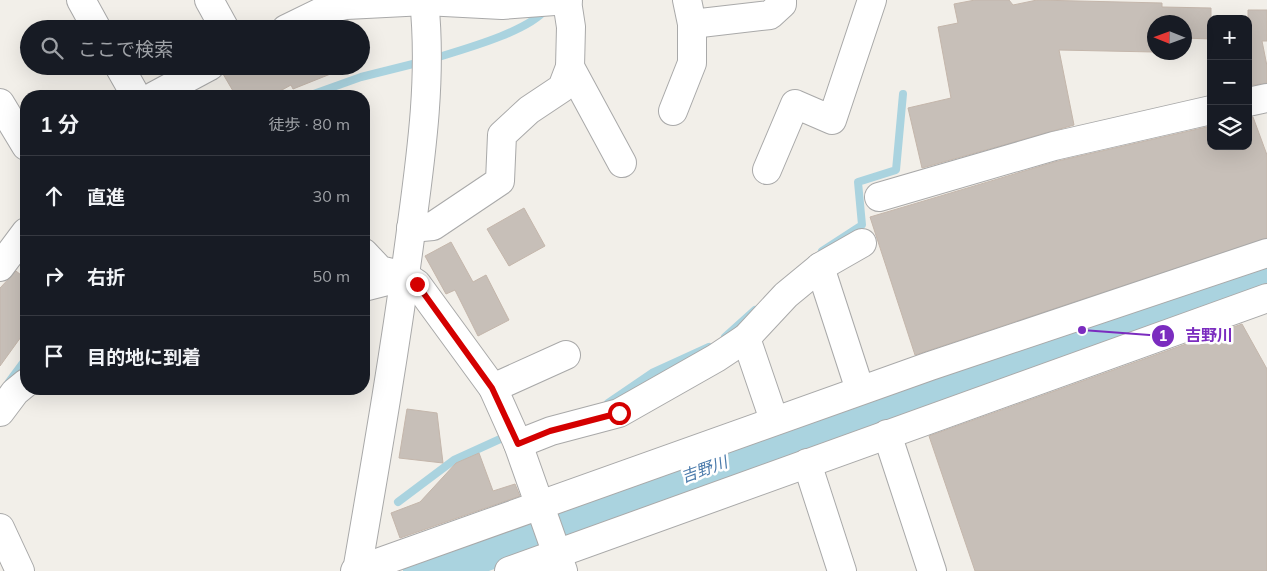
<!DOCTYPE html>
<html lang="ja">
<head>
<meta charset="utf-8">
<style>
	:root { --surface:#171b24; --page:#242831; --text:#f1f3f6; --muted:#9ea1a6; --line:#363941 }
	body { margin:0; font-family:Mulish,"Noto Sans JP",sans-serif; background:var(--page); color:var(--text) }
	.controls { position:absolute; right:15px; top:15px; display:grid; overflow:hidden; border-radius:10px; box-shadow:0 5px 20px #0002 }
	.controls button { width:45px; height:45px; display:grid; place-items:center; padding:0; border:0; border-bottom:1px solid var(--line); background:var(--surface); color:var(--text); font:25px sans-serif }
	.compass { position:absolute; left:1147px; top:15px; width:45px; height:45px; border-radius:50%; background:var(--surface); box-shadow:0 5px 20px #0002; rotate:271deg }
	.stop { position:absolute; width:15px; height:15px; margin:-11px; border:4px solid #d40000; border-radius:50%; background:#fff }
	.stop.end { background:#d40000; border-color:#fff; box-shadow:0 1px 5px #0008 }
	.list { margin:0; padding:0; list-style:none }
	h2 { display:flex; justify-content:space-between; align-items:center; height:65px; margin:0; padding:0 20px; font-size:21px }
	h2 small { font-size:16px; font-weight:400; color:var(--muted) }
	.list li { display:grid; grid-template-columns:32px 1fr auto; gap:15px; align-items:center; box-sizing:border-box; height:80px; padding:0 20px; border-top:1px solid var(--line) }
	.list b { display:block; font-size:19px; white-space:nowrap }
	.list em { font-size:16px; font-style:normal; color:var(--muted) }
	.icon { flex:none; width:28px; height:28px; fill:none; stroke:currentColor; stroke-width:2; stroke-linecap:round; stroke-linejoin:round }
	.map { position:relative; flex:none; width:1267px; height:571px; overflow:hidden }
	.search { position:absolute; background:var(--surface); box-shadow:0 5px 20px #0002; left:20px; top:20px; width:350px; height:55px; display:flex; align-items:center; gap:12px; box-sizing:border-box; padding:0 18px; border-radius:28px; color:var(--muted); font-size:19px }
	.panel { position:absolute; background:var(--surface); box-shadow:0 5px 20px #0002; left:20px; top:90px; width:350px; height:305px; border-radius:20px }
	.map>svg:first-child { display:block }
</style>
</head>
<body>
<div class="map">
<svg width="1267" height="571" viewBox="0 0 1267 571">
	<rect width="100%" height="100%" fill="#f2efe9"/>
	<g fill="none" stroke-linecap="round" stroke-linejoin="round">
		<g stroke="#aad3df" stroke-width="8">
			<path d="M432 59C461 50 528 32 546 9"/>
			<polyline points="308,96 361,77 421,62"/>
			<polyline points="822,251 862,225 858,182 896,170 903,94"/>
			<polyline points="725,337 755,310"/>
			<polyline points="9,382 26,359"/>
			<polyline points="608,403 652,373 709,347"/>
			<polyline points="398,502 454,460 509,435"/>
		</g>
		<polyline stroke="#aad3df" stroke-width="44" points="425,571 1082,330 1267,270"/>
	</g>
	<g fill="#c7bfb8" stroke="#c4b6ab">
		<polygon points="975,0 1009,0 1013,5 1037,0 1162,3 1162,7 1211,8 1211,39 1184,38 1184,22 1154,22 1154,52 1059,50 1074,125 922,168 908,108 951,98 938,27 958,23 954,4"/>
		<polygon points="1248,10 1267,10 1267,41 1262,41 1267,66 1267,83 1248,86"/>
		<polygon points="226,66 348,66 348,67 293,89 291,85 271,96 236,96 223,74"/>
		<polygon points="1248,117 1253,117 1267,155 1267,238 915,355 870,217 1058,161 1211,126 1211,146 1248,146"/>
		<polygon points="524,208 545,246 509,266 487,229"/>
		<polygon points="451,242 473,282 486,275 509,320 478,336 455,290 446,294 425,256"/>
		<polygon points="16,271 26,279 26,330 0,366 0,288"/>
		<polygon points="1242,324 1267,369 1267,571 975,571 929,436"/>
		<polygon points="407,409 437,413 443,463 399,458"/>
		<polygon points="479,453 493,491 515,484 520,496 400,538 391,513 420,502 456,463"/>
	</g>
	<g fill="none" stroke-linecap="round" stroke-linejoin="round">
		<g stroke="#a9a9a9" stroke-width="30">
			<g id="minor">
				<polyline points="81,0 97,29"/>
				<polyline points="209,0 225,29"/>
				<polyline points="692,24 770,15 782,4 782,0"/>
				<polyline points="286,29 325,10 346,5 425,1 502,5 568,0"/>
				<polyline points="119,66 136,96"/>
				<polyline points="570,67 622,163"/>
				<polyline points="154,96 210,66"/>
				<polyline points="1248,102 1267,98"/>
				<polyline points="0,103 26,146"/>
				<polyline points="673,111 692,63 692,24 687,0"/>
				<polyline points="767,170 795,104 832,120 872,0"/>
				<polyline points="879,197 1054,146 1211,110"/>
				<polyline points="411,228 433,226 500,181 502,135 529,110 562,88 570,67 571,27 567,1"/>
				<polyline points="364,253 380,270 405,276 417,284 493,388 518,444 563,571"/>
				<polyline points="0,267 26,232"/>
				<polyline points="820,267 860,390"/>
				<polyline points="364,287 403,277"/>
				<polyline points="746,338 774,420"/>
				<polyline points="493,388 566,355"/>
				<polyline points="0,412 15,392 26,383"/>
				<polyline points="887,434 932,571"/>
				<polyline points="518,444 551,431 619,413 716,358 746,338 786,295 820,267 862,243"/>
				<polyline points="807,463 842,571"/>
				<polyline points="0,528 20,571"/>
				<polyline points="355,571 930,366 1267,253"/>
				<path d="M357 571C377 455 397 339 412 223 422 149 432 74 424 0"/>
				<polyline points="509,571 1267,298"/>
			</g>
		</g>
		<use href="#minor" stroke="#fff" stroke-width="28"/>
	</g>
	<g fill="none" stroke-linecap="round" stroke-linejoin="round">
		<polyline stroke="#d40000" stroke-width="6" points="417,284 492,388 518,444 550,431 619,413"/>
	</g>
	<g text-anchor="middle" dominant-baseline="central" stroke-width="5" stroke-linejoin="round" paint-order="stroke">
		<g font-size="16" font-style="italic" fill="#4a7aab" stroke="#fff">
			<text transform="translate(704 469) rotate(-20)">吉野川</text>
		</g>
	</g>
	<path fill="none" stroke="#7b2cbf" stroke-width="2" d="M1082 330L1163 336"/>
	<g fill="#7b2cbf" stroke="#fff" stroke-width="2">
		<circle cx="1082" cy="330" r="5"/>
		<circle cx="1163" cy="336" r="12"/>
	</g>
	<g font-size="15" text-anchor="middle" font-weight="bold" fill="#fff">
		<text x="1163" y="341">1</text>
	</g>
	<g font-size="16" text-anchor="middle" font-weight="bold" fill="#7b2cbf" stroke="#fff" stroke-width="5" stroke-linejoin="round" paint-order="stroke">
		<text x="1209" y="341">吉野川</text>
	</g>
</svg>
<div class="controls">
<button>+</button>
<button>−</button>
<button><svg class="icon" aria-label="layers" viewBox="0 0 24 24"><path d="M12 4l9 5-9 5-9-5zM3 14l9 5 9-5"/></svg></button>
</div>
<svg class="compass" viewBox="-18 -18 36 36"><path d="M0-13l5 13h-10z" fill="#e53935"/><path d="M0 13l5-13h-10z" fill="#9ea1a6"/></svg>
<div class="stop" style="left:619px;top:413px"></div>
<div class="stop end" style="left:417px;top:284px"></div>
<div class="search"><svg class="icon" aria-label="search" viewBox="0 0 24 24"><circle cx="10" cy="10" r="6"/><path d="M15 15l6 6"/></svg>ここで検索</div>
<section class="panel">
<h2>1 分<small>徒歩 · 80 m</small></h2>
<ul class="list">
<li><svg class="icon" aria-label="ahead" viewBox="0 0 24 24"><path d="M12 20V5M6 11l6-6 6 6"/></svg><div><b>直進</b></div><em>30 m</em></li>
<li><svg class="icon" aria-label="right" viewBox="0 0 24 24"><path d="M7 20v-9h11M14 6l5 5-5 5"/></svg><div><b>右折</b></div><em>50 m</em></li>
<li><svg class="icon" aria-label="arrive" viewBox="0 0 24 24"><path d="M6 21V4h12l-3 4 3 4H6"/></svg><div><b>目的地に到着</b></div></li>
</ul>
</section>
</div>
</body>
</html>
